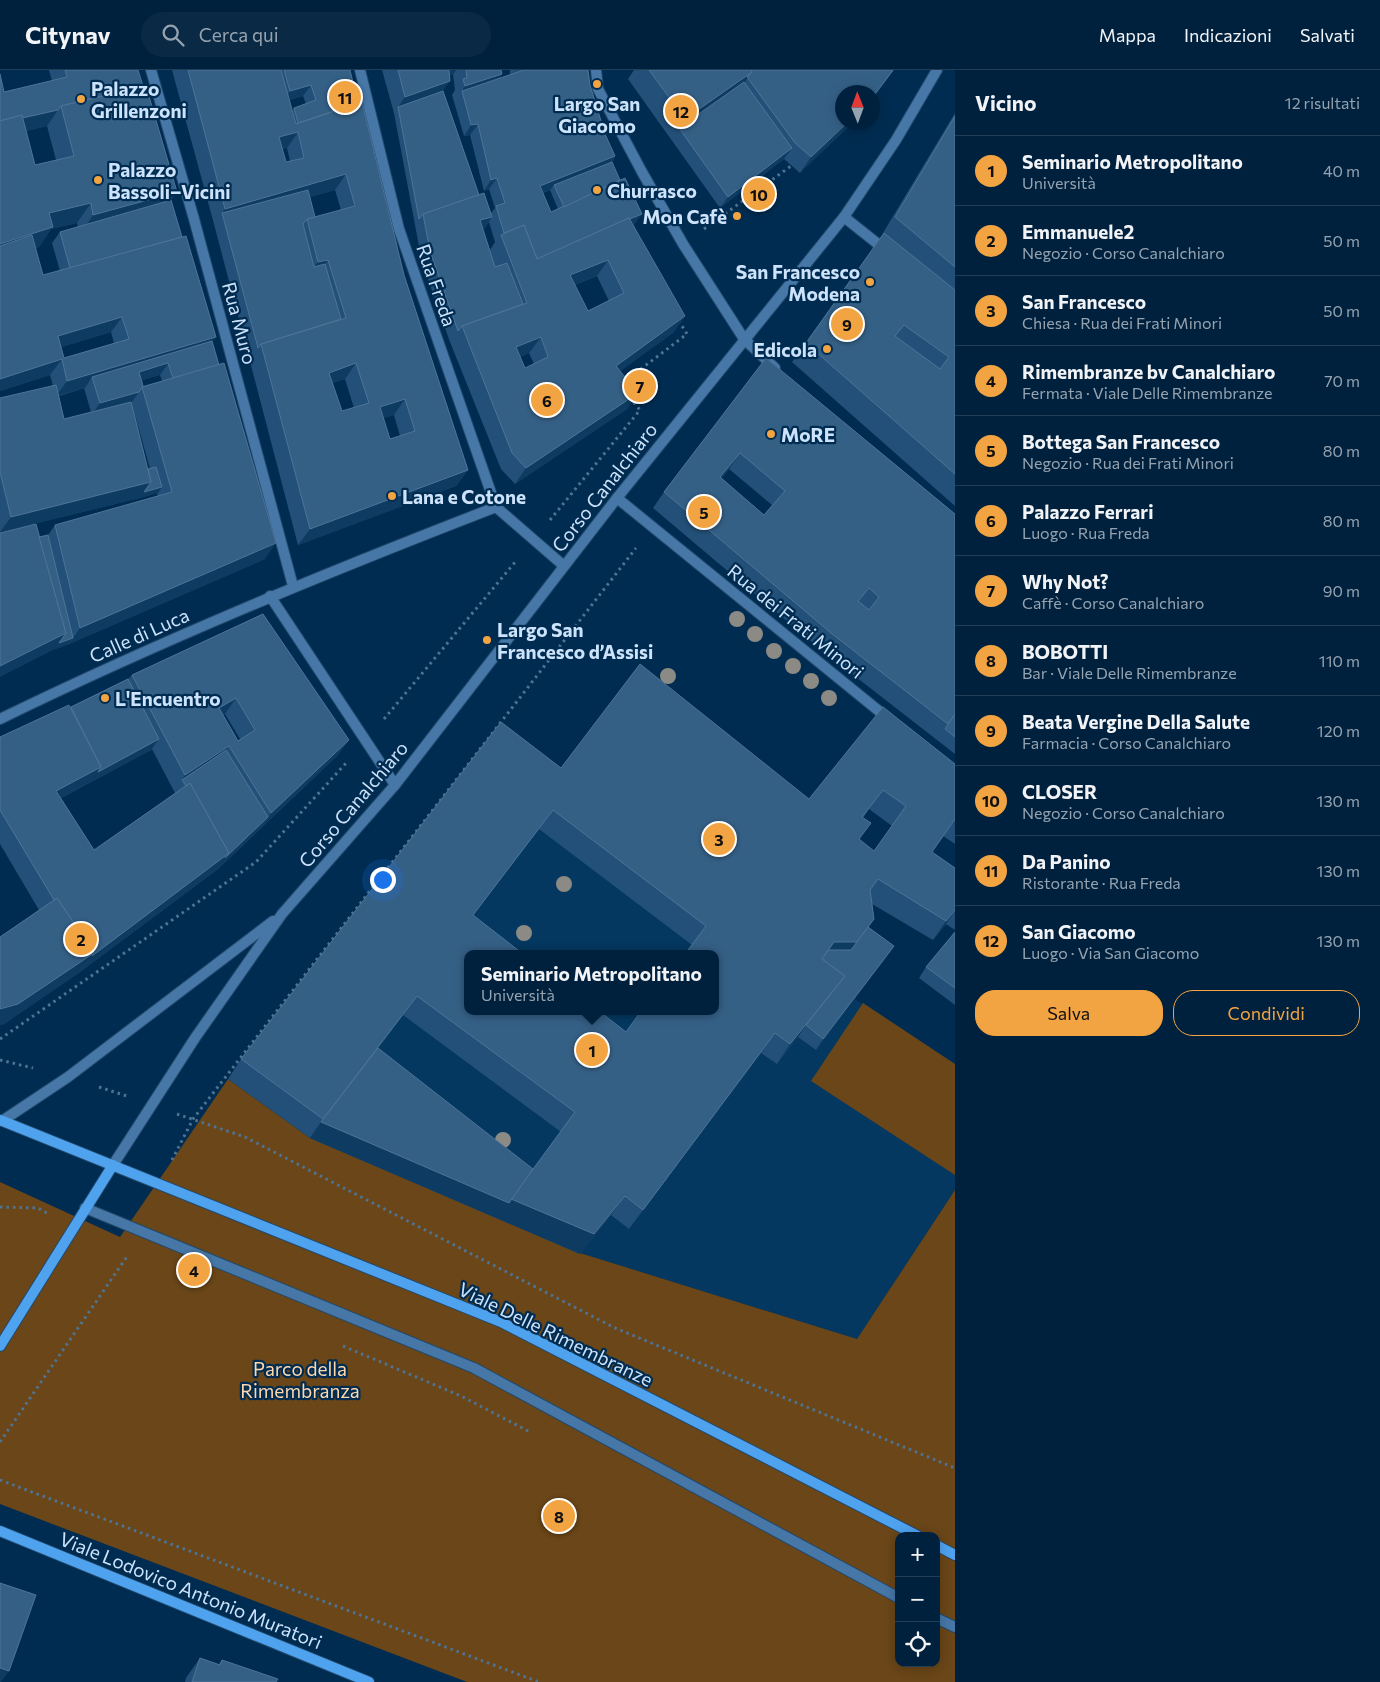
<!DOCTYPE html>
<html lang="it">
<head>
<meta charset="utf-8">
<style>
	:root { --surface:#00213d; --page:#0a2944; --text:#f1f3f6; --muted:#95a3b0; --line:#223e57; --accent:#f3a442 }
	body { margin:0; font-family:Commissioner,sans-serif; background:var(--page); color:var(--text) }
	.controls { position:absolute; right:15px; bottom:15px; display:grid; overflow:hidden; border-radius:10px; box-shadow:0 2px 12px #0003 }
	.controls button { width:45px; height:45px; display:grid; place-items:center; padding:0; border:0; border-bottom:1px solid var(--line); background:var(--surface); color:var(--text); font:25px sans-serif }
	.compass { position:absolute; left:835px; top:15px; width:45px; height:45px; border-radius:50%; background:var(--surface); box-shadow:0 2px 12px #0003; rotate:359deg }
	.you { position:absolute; left:382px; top:809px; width:18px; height:18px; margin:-12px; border:4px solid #fff; border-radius:50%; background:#1a73e8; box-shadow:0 0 0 8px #1a73e833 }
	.badge { display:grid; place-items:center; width:32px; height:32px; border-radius:50%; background:var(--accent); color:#111; font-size:16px; font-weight:700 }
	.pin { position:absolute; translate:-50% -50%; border:2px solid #fff; box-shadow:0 1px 5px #0006 }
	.popup { position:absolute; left:464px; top:880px; width:255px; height:65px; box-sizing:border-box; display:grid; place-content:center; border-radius:10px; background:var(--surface); filter:drop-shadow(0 1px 4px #0005); font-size:16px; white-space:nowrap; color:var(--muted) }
	.popup b { font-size:19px; color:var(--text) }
	.popup::after { content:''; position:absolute; left:50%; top:100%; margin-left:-10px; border:10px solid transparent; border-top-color:var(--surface) }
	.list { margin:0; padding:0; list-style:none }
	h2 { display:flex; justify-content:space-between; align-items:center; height:65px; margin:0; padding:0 20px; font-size:21px }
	h2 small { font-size:16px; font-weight:400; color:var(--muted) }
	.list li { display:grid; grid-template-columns:32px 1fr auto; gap:15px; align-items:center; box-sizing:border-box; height:70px; padding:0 20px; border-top:1px solid var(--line) }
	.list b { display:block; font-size:19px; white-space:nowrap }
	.list p { margin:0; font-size:16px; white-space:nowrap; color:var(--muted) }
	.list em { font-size:16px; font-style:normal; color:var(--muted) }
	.actions { display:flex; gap:10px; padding:15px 20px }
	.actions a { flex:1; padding:11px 0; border:1px solid var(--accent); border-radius:20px; text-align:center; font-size:18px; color:var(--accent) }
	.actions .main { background:var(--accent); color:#111 }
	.icon { flex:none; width:28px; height:28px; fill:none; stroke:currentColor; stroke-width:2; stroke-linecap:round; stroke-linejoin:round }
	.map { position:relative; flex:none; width:955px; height:1612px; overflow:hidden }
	header { display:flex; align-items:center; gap:30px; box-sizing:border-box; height:70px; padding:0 25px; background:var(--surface); border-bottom:1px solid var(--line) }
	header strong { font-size:24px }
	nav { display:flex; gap:28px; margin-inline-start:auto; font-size:18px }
	.search { width:350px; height:45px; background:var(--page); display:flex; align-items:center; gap:12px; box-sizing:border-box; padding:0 18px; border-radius:28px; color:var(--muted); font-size:19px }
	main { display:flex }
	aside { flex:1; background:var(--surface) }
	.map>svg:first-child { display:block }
</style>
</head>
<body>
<header>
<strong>Citynav</strong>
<div class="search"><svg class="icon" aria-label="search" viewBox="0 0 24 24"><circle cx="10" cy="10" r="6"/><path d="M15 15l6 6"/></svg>Cerca qui</div>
<nav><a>Mappa</a><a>Indicazioni</a><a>Salvati</a></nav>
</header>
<main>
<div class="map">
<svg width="955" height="1612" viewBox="0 0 955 1612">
	<rect width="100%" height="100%" fill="#002c51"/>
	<path fill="#043860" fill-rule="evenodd" d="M488 672 848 937 855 929 955 994V1120L857 1269 580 1183 498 1149 260 967ZM468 884H716V941H468Z"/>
	<g fill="#6a4618" fill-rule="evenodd">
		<polygon points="863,933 955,994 955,1105 811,1011"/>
		<path d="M228 1009 310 1068 580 1183 857 1269 955 1120V1612H467L0 1434V1112L120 1167ZM899 1466H936V1593H899Z"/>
	</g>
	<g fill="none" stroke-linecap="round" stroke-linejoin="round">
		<g stroke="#21496c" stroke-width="12">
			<g id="lane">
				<polyline points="85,1138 474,1298 899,1528"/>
				<polyline points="936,1548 955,1557"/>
			</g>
		</g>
		<g stroke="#21496c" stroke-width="12">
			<g id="street">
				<polyline points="151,0 194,149 293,516"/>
				<polyline points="360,0 399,159 496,437"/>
				<polyline points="596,0 598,19 642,102 683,174 744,269 775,298"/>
				<polyline points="844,147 888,182"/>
				<polyline points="617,428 890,650"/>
				<polyline points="270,526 395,715"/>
				<path d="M0 649C162 570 328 502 496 437L564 496"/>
				<polyline points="2,1051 68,1007 273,851"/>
				<polyline points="113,1095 195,968 282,844 395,715 617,428 844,147 896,70 937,0"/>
			</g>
		</g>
		<g stroke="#21496c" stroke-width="12">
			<g id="secondary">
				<polyline points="0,1050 501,1252 918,1466"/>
				<polyline points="0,1276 113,1095"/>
				<polyline points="0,1461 369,1612"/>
				<polyline points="936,1475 955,1485"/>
			</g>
		</g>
		<g stroke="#4f7393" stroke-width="3" stroke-dasharray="2.5 4" stroke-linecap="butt">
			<polyline points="704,159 791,96"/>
			<polyline points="625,311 687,264 679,251"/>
			<polyline points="550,450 640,340 630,328"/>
			<polyline points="384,649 516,491"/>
			<polyline points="0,969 256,792 347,692"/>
			<polyline points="0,990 33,998"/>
			<polyline points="99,1017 127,1026"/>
			<polyline points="177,1044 245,1067 615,1258 955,1398"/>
			<polyline points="172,1090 193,1049 636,478"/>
			<polyline points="0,1137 38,1138 50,1145"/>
			<polyline points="343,1276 461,1326 530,1362"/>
			<polyline points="0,1372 128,1185"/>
			<polyline points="0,1410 539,1612"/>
		</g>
		<use href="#lane" stroke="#4677a7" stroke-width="10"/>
		<use href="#street" stroke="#4677a7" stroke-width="10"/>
		<use href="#secondary" stroke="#4fa2ee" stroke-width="10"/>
	</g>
	<g fill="#8c8a84">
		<circle cx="737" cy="549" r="8"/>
		<circle cx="755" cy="564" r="8"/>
		<circle cx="774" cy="581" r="8"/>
		<circle cx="793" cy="596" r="8"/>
		<circle cx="668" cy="606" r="8"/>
		<circle cx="811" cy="611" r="8"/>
		<circle cx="829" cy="628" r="8"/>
		<circle cx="564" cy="814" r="8"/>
		<circle cx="524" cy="863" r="8"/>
		<circle cx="503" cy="1070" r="8"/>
	</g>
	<g fill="#235078" fill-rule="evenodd">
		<path d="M49 0H138L171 130 212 271 265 489 69 574 55 579 39 467 48 465 55 455 158 427 157 423 140 428 0 462V328L53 316 50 305 0 321V4L4 22 52 11ZM47 56 56 90 35 95 26 61ZM77 153 78 157 60 162 52 173 60 201 43 205 35 178 39 177 51 159ZM111 262 114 273 64 288 61 277ZM160 305 162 311 143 316 142 310ZM84 318 91 342 64 349 59 326 85 318ZM134 341 150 399H148Z"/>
		<path d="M172 0H350L358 33 404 205 468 400 456 416 298 475 214 154ZM303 26 306 34 294 38 292 41 289 30ZM287 78 290 91 286 92 282 79ZM335 120 341 140 315 147 310 127ZM345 309 354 338 342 341 332 313ZM394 345 400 366 390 369 383 348Z"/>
		<path d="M382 0H501L502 4 499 9 510 5V0H588L590 15 605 64 615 86 612 92 633 156 674 262 620 301 638 323 627 339 515 414 501 399 450 272 422 192 394 43ZM449 5H453L455 20 452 25 464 66 470 65 484 121 489 119 495 138 491 143 479 125 443 21ZM550 120 558 139 551 142 543 123ZM489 152 495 172 490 180 483 159H484ZM597 206 609 231 588 241 575 215ZM529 283 534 294 525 298 520 287Z"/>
		<polygon points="634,0 894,0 872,29 872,22 842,52 800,103 784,89 720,138 628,9"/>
		<polygon points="955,43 955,436 792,292 884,163 883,163"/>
		<path d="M766 288 955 444V684L820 579 653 438 664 422ZM729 399 772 435 764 445 721 409Z"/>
		<path d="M263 544 338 685 218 799 80 902 4 954 0 955V867L39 840 0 774V667L71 637 128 609 132 605ZM225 644 240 669 238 671 223 645ZM152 679 175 723 94 780 61 728 151 680Z"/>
		<path d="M955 694V774L943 766 932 782 955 798V860L946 854 933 870 872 834 874 849 868 857 894 876 816 980 798 967 777 994 761 983 629 1159 611 1145 580 1184 310 1068 228 1009 241 989 561 698 809 729ZM869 739 892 756 874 781 859 770 863 748ZM539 759 692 875 626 962 473 846ZM403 945 561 1062 533 1099 373 985Z"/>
		<polygon points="955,862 955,935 919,908 926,897"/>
		<polygon points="200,1588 218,1595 222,1590 276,1612 185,1612 186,1608"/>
	</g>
	<g fill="#0d3b62">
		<polygon points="441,0 456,0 453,5 437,7"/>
		<polygon points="752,2 737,23 679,58 685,49"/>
		<polygon points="502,4 491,19 462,21 465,16"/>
		<polygon points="450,11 439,26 398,37 405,27"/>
		<polygon points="311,15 303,26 282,33 290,21"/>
		<polygon points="58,40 47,56 0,67 0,54"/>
		<polygon points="848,52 854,52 800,103 811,87"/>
		<polygon points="478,54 470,65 464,66 471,55"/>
		<polygon points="298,62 287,78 268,83 279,67"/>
		<polygon points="792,78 784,89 720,138 728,127"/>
		<polygon points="615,86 607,98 554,115 550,120 533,127 540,116"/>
		<polygon points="346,104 335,120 224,152 222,143 225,139"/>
		<polygon points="497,108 489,119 484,121 491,110"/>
		<polygon points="177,122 163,142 80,165 93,145"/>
		<polygon points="91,133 77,153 51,159 39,177 0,189 0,174 49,143"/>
		<polygon points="642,144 634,155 526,205 534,193"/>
		<polygon points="492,147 484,159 472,161 480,150"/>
		<polygon points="328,190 317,205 306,208 318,192"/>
		<polygon points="608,190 597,206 559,221 570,205"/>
		<polygon points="685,246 674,262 605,312 616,296"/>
		<polygon points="122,247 111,262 47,281 58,266"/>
		<polygon points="216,267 205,283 168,294 160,305 131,314 139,302 92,307 85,318 56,326 67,311"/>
		<polygon points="541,267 529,283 505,293 516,277"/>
		<polygon points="62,289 50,305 0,321 0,309"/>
		<polygon points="356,293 345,309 318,318 329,303"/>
		<polygon points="139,322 131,333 92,344 100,333"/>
		<polygon points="638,323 627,339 515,414 526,398"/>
		<polygon points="405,329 394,345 369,353 380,337"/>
		<polygon points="740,383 729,399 708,423 720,407"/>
		<polygon points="468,400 456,416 298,475 310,459"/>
		<polygon points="151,412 162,417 158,423 140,428 0,462 11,447"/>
		<polygon points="276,473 265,489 69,574 80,558"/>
		<polygon points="66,563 73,568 69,574 55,579 0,607 0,596"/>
		<polygon points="236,628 225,644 208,653 219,638"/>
		<polygon points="159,669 151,680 45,736 56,721 101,697"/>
		<polygon points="349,670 338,685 260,759 271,743"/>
		<polygon points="229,676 218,692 182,710 185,705"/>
		<polygon points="553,740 539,759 459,865 473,845"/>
		<polygon points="268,747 260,759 218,799 80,902 92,886 229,783"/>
		<polygon points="955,840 946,854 933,870 946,851"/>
		<polygon points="874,849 843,891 820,892 834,872"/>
		<polygon points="894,876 886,888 816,980 823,969"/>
		<polygon points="94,883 80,902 4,954 0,955 0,939"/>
		<polygon points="845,906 806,955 798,967 777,994 790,974"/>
		<polygon points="417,926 403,945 322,1053 533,1099 625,1126 611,1145 580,1184 310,1068 321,1052"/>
		<polygon points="775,963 761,983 629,1159 643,1140"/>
		<polygon points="0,1598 9,1601 1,1612 0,1612"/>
	</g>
	<g fill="#356086" stroke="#4d7498" fill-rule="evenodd">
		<polygon points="65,0 138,0 143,16 61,36 58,40 22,48 22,45 0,51 0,4 4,22 67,7"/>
		<path d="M188 0H281L296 54 362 32 404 205 468 400 310 459 261 274 346 248 328 190 318 192 307 149 355 136 346 104 225 139ZM298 62 304 88 286 92 279 67ZM356 293 369 333 342 341 329 303ZM405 329 415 361 390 369 380 337Z"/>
		<polygon points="284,0 350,0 358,33 298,53 294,38 316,30 311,15 290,21"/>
		<polygon points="398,0 449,0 450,11 405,27"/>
		<polygon points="466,0 501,0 502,4 465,16 463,9 467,8"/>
		<polygon points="524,0 588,0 590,15 605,64 615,86 540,116 551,142 625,108 642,144 630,149 629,148 537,189 524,155 504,163 496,136 505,133 497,108 491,110 478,54 471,55 462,21"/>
		<polygon points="649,0 751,0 752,2 685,49"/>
		<polygon points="751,0 893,0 872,28 872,22 842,22 842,52 848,52 811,87 795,73 747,7 752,2"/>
		<polygon points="744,12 792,78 728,127 679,58"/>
		<polygon points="146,16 177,122 93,145 91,133 49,143 53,157 0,174 0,51 22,45 35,95 74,86 61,36"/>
		<polygon points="443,21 479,125 423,144 419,149 398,37"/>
		<polygon points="955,46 955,197 895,147"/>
		<polygon points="612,92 620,110 564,137 554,115"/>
		<polygon points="308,120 315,147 307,149 303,154 314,197 325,194 341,249 261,274 258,278 222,143"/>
		<polygon points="484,123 492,147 480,150 495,197 507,193 523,234 462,256 458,261 430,181 423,144"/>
		<polygon points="171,130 182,167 70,198 60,162"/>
		<path d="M629 148 685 246 616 296 638 323 526 398 512 383 462 256 527 233 501 165 524 155 537 189ZM608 190 624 223 588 241 570 205ZM541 267 548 287 525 298 516 277Z"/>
		<path d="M884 163 955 220V404L806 273ZM904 255 949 287 940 299 895 266Z"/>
		<path d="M32 165 43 205 186 166 216 267 67 311 62 289 0 309V176ZM122 247 129 269 64 288 58 266Z"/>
		<polygon points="212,271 219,295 173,308 168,293 139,302 143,316 139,322 100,333 92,307"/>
		<path d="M766 288 955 444V644L948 654 831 563 664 422ZM740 383 785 421 764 445 720 407ZM869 518 879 527 869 540 858 531Z"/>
		<polygon points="224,293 276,473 80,558 55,455 172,422 142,317"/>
		<polygon points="56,315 64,349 131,332 151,412 11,447 0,402 0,328"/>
		<polygon points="156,397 162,417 144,422 151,412 148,399"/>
		<polygon points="36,454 66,563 0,596 0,463"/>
		<polygon points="48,465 73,568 59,573 66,563 39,467"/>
		<path d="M263 544 349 670 271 743 229 676 185 705 132 605ZM236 628 255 660 238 671 219 638Z"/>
		<path d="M640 594 809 729 883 637 955 694V749L932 782 955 798V840L946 851 878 809 870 820 874 849 857 872H834L822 889 845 906 790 974 775 963 643 1140 625 1126 594 1164 511 1129 575 1042 417 926 323 1049 241 989 501 652 561 698ZM883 720 906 736 874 781 859 769 871 753 862 747ZM553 740 706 856 685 884H716V941H641L626 962 599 941H468V884H523L473 845Z"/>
		<polygon points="128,609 159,669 98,702 101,697 71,637"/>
		<polygon points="69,635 101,697 56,721 94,780 190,713 229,783 92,886 94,883 57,828 54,830 0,740 0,667"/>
		<polygon points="955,644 955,667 945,659"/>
		<polygon points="226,680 268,747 225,788 229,783 190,713 186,716 182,710"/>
		<polygon points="57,828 94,883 18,934 0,939 0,867"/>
		<polygon points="868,857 894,876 823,969 806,955 845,906 822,889 828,880 851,880"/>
		<polygon points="955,862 955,918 926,897"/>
		<polygon points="378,978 533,1099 509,1133 321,1052"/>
		<polygon points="0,1513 36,1525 9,1601 0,1598"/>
		<polygon points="200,1588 220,1595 222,1590 278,1609 276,1612 192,1612"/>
	</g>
	<g fill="#f3a442" stroke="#002c51" stroke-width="2">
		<circle cx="597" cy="14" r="5"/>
		<circle cx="81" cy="29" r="5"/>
		<circle cx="98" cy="110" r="5"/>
		<circle cx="597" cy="120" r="5"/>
		<circle cx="737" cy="146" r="5"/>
		<circle cx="870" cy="212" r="5"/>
		<circle cx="827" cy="279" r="5"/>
		<circle cx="771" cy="364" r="5"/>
		<circle cx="392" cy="426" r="5"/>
		<circle cx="487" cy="570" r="5"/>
		<circle cx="105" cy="628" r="5"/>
	</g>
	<g text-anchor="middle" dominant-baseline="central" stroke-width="4.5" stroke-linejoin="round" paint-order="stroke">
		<g font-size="19" font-weight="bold" fill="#cce3fb" stroke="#002c51" text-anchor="start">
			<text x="91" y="18">Palazzo<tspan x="91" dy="22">Grillenzoni</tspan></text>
			<text x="597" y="33" text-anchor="middle">Largo San<tspan x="597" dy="22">Giacomo</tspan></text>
			<text x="108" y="99">Palazzo<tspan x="108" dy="22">Bassoli–Vicini</tspan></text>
			<text x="607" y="120">Churrasco</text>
			<text x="727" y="146" text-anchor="end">Mon Cafè</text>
			<text x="860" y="201" text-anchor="end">San Francesco<tspan x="860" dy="22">Modena</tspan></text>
			<text x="817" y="279" text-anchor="end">Edicola</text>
			<text x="781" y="364">MoRE</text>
			<text x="402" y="426">Lana e Cotone</text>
			<text x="497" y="559">Largo San<tspan x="497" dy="22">Francesco d’Assisi</tspan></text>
			<text x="115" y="628">L'Encuentro</text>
		</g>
		<g font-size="19" fill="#cce3fb" stroke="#002c51">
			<text transform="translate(437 215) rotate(71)">Rua Freda</text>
			<text transform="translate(240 253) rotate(75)">Rua Muro</text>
			<text transform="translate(604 417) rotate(-52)">Corso Canalchiaro</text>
			<text transform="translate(796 551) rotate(39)">Rua dei Frati Minori</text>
			<text transform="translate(139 565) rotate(-24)">Calle di Luca</text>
			<text transform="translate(353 734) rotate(-50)">Corso Canalchiaro</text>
			<text transform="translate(556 1264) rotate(26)">Viale Delle Rimembranze</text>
			<text transform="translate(191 1520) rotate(22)">Viale Lodovico Antonio Muratori</text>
		</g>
		<g font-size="19" fill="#fed7ad" stroke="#002c51">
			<text x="300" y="1298">Parco della<tspan x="300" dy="22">Rimembranza</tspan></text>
		</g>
	</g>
</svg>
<div class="controls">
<button>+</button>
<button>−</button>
<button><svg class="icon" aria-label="locate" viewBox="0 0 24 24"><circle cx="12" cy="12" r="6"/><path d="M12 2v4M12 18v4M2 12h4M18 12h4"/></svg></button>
</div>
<svg class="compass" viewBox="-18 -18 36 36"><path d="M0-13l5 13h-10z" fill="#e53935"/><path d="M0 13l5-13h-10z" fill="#95a3b0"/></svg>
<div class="you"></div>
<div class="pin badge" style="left:592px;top:980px">1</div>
<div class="popup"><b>Seminario Metropolitano</b>Università</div>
<div class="pin badge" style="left:81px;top:869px">2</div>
<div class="pin badge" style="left:719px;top:769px">3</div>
<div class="pin badge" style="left:194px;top:1200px">4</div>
<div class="pin badge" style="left:704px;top:442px">5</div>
<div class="pin badge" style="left:547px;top:330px">6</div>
<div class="pin badge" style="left:640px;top:316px">7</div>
<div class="pin badge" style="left:559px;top:1446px">8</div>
<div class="pin badge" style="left:847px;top:254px">9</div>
<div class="pin badge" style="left:759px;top:124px">10</div>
<div class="pin badge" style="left:345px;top:27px">11</div>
<div class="pin badge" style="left:681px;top:41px">12</div>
</div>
<aside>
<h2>Vicino<small>12 risultati</small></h2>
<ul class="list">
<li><span class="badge">1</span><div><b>Seminario Metropolitano</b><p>Università</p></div><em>40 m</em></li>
<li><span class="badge">2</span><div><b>Emmanuele2</b><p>Negozio · Corso Canalchiaro</p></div><em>50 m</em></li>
<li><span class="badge">3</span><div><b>San Francesco</b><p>Chiesa · Rua dei Frati Minori</p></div><em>50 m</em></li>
<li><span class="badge">4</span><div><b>Rimembranze bv Canalchiaro</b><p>Fermata · Viale Delle Rimembranze</p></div><em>70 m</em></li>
<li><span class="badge">5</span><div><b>Bottega San Francesco</b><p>Negozio · Rua dei Frati Minori</p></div><em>80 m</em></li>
<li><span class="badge">6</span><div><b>Palazzo Ferrari</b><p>Luogo · Rua Freda</p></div><em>80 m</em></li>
<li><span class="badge">7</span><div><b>Why Not?</b><p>Caffè · Corso Canalchiaro</p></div><em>90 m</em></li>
<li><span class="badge">8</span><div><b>BOBOTTI</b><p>Bar · Viale Delle Rimembranze</p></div><em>110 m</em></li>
<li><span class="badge">9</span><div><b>Beata Vergine Della Salute</b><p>Farmacia · Corso Canalchiaro</p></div><em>120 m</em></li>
<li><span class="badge">10</span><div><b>CLOSER</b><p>Negozio · Corso Canalchiaro</p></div><em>130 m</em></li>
<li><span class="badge">11</span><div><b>Da Panino</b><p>Ristorante · Rua Freda</p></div><em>130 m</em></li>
<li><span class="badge">12</span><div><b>San Giacomo</b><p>Luogo · Via San Giacomo</p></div><em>130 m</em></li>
</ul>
<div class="actions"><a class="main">Salva</a><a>Condividi</a></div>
</aside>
</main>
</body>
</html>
